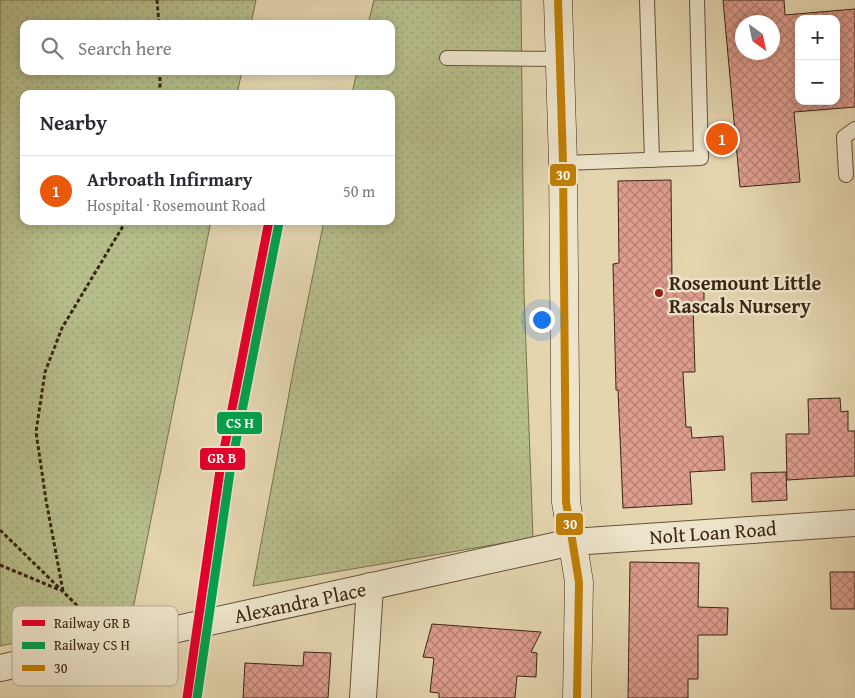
<!DOCTYPE html>
<html lang="en">
<head>
<meta charset="utf-8">
<style>
	:root { --surface:#fff; --page:#f2f2f3; --text:#2b2b33; --muted:#7c7c81; --line:#e1e1e2; --accent:#ea580c }
	body { margin:0; font-family:"Gentium Book Plus",serif; background:var(--page); color:var(--text) }
	.controls { position:absolute; right:15px; top:15px; display:grid; overflow:hidden; border-radius:10px; box-shadow:0 2px 12px #0003 }
	.controls button { width:45px; height:45px; display:grid; place-items:center; padding:0; border:0; border-bottom:1px solid var(--line); background:var(--surface); color:var(--text); font:25px sans-serif }
	.compass { position:absolute; left:735px; top:15px; width:45px; height:45px; border-radius:50%; background:var(--surface); box-shadow:0 2px 12px #0003; rotate:147deg }
	.you { position:absolute; left:541px; top:319px; width:18px; height:18px; margin:-12px; border:4px solid #fff; border-radius:50%; background:#1a73e8; box-shadow:0 0 0 8px #1a73e833 }
	.badge { display:grid; place-items:center; width:32px; height:32px; border-radius:50%; background:var(--accent); color:#fff; font-size:16px; font-weight:700 }
	.pin { position:absolute; translate:-50% -50%; border:2px solid #fff; box-shadow:0 1px 5px #0006 }
	.list { margin:0; padding:0; list-style:none }
	h2 { display:flex; justify-content:space-between; align-items:center; height:65px; margin:0; padding:0 20px; font-size:21px }
	h2 small { font-size:16px; font-weight:400; color:var(--muted) }
	.list li { display:grid; grid-template-columns:32px 1fr auto; gap:15px; align-items:center; box-sizing:border-box; height:70px; padding:0 20px; border-top:1px solid var(--line) }
	.list b { display:block; font-size:19px; white-space:nowrap }
	.list p { margin:0; font-size:16px; white-space:nowrap; color:var(--muted) }
	.list em { font-size:16px; font-style:normal; color:var(--muted) }
	.icon { flex:none; width:28px; height:28px; fill:none; stroke:currentColor; stroke-width:2; stroke-linecap:round; stroke-linejoin:round }
	.map { position:relative; flex:none; width:855px; height:698px; overflow:hidden }
	.search { position:absolute; background:var(--surface); box-shadow:0 2px 12px #0003; left:20px; top:20px; width:375px; height:55px; display:flex; align-items:center; gap:12px; box-sizing:border-box; padding:0 18px; border-radius:10px; color:var(--muted); font-size:19px }
	.panel { position:absolute; background:var(--surface); box-shadow:0 2px 12px #0003; left:20px; top:90px; width:375px; height:135px; border-radius:10px }
	.map>svg:first-child { display:block }
</style>
</head>
<body>
<div class="map">
<svg width="855" height="698" viewBox="0 0 855 698">
	<defs>
		<pattern id="grass-dots" width="8" height="8" patternUnits="userSpaceOnUse" patternTransform="scale(1.25)"><rect width="8" height="8" fill="#b6bd8a"/><path d="M2 2h.1M6 6h.1" fill="none" stroke="#9da276" stroke-width="1.8" stroke-linecap="round"/></pattern>
		<pattern id="building-cross-hatch" width="8" height="8" patternUnits="userSpaceOnUse" patternTransform="scale(1.25)"><rect width="8" height="8" fill="#de9d8e"/><path d="M0 0l8 8M0 8l8-8" fill="none" stroke="#b58073"/></pattern>
	</defs>
	<rect width="100%" height="100%" fill="#e4d5af"/>
	<filter id="stains"><feTurbulence type="fractalNoise" baseFrequency=".004" numOctaves="4"/><feColorMatrix values="0 0 0 0 .2 0 0 0 0 .09 0 0 0 0 .02 0 0 0 .5 -.17"/></filter>
	<radialGradient id="worn" r=".72"><stop offset=".6" stop-color="#630" stop-opacity="0"/><stop offset="1" stop-color="#630" stop-opacity=".3"/></radialGradient>
	<g fill="url(#grass-dots)" stroke="#79714e">
		<polygon points="0,0 256,0 251,24 24,24 24,71 242,71 237,94 24,94 24,221 211,221 131,619 0,646"/>
		<polygon points="374,0 521,0 524,292 533,538 253,586 294,367 324,221 391,221 391,94 352,94 357,71 391,71 391,24 368,24"/>
	</g>
	<g fill="url(#building-cross-hatch)" stroke="#3c2513" fill-rule="evenodd">
		<path d="M723 0H784L785 15 855 9V107L794 112 800 182 740 187ZM799 19H836V101H799ZM742 22H772V52H742Z"/>
		<polygon points="671,180 672,281 704,280 704,305 693,305 695,372 683,372 686,427 691,427 692,438 723,436 725,470 690,472 692,504 623,508 618,390 616,390 613,264 619,263 618,181"/>
		<polygon points="840,398 841,412 848,411 848,431 855,431 855,476 787,480 786,434 809,434 808,399"/>
		<polygon points="786,472 787,500 752,502 751,473"/>
		<polygon points="630,562 699,563 698,607 728,608 727,635 698,635 698,679 688,679 688,698 628,698"/>
		<polygon points="830,572 855,572 855,609 831,609"/>
		<polygon points="432,624 541,632 531,652 537,653 536,677 517,676 515,698 439,698 439,693 430,692 434,658 423,657"/>
		<polygon points="304,652 331,653 328,698 243,698 245,663 303,666"/>
	</g>
	<g fill="none" stroke-linecap="round" stroke-linejoin="round">
		<g stroke="#66513a" stroke-width="16">
			<g id="lane">
				<polyline points="647,0 652,160"/>
				<polyline points="447,58 559,59"/>
				<polyline points="563,163 701,158 697,0"/>
				<polyline points="846,175 844,137 855,129"/>
			</g>
		</g>
		<g stroke="#66513a" stroke-width="28">
			<g id="street">
				<polyline points="0,668 572,542 855,523"/>
				<polyline points="363,698 370,586"/>
			</g>
		</g>
		<g stroke="#3c2513" stroke-width="29">
			<polyline id="secondary" points="558,0 563,163 566,502 579,582 577,698"/>
		</g>
		<g stroke="#3c2513" stroke-width="3" stroke-dasharray="4 2.5" stroke-linecap="butt">
			<polyline points="157,0 159,24"/>
			<polyline points="160,94 160,71"/>
			<polyline points="0,530 89,617"/>
			<polyline points="0,565 60,590"/>
			<polyline points="63,591 46,500 36,432 45,372 62,328 126,221"/>
		</g>
		<use href="#lane" stroke="#ede4cb" stroke-width="14"/>
		<use href="#street" stroke="#ede4cb" stroke-width="26"/>
		<use href="#secondary" stroke="#ede4cb" stroke-width="28"/>
		<g stroke="#ede4cb" stroke-width="11">
			<polyline id="bus-1" points="558,0 563,163 566,502 579,582 577,698"/>
		</g>
		<use href="#bus-1" stroke="#bf7f06" stroke-width="8"/>
		<g stroke="#ede4cb" stroke-width="12">
			<polyline id="rail-1" points="187,698 220,470 269,221"/>
		</g>
		<g stroke="#ede4cb" stroke-width="12">
			<polyline id="rail-2" points="197,698 230,472 279,223"/>
		</g>
		<use href="#rail-1" stroke="#e4002b" stroke-width="9"/>
		<use href="#rail-2" stroke="#03a04e" stroke-width="9"/>
	</g>
	<circle fill="#8f2418" stroke="#ede4cb" stroke-width="2" cx="659" cy="293" r="5"/>
	<g text-anchor="middle" dominant-baseline="central" stroke-width="5" stroke-linejoin="round" paint-order="stroke">
		<g font-size="20" font-weight="bold" fill="#3c2513" stroke="#ede4cb" text-anchor="start">
			<text x="669" y="282">Rosemount Little<tspan x="669" dy="23">Rascals Nursery</tspan></text>
		</g>
		<g font-size="20" fill="#3c2513" stroke="#ede4cb">
			<text transform="translate(713 532) rotate(-4)">Nolt Loan Road</text>
			<text transform="translate(300 602) rotate(-12)">Alexandra Place</text>
		</g>
	</g>
	<rect x="12" y="606" width="166" height="80" rx="8" fill="#ede4cb" stroke="#b8ab94" stroke-width="1"/>
	<rect x="22" y="620" width="23" height="6" fill="#e4002b"/>
	<rect x="22" y="642" width="23" height="7" fill="#03a04e"/>
	<rect x="22" y="665" width="23" height="6" fill="#bf7f06"/>
	<g font-size="14" fill="#3c2513">
		<text x="54" y="628">Railway GR B</text>
		<text x="54" y="650">Railway CS H</text>
		<text x="54" y="673">30</text>
	</g>
	<g stroke="#ede4cb" stroke-width="2">
		<rect x="549" y="163" width="28" height="24" rx="5" fill="#bf7f06"/>
		<rect x="216" y="411" width="47" height="24" rx="5" fill="#03a04e"/>
		<rect x="199" y="447" width="47" height="24" rx="5" fill="#e4002b"/>
		<rect x="555" y="512" width="29" height="24" rx="5" fill="#bf7f06"/>
	</g>
	<g font-size="14" text-anchor="middle" font-weight="bold" fill="#fff">
		<text x="563" y="180">30</text>
		<text x="240" y="428">CS H</text>
		<text x="222" y="463">GR B</text>
		<text x="570" y="529">30</text>
	</g>
	<rect width="100%" height="100%" filter="url(#stains)"/>
	<rect width="100%" height="100%" fill="url(#worn)"/>
</svg>
<div class="controls">
<button>+</button>
<button>−</button>
</div>
<svg class="compass" viewBox="-18 -18 36 36"><path d="M0-13l5 13h-10z" fill="#e53935"/><path d="M0 13l5-13h-10z" fill="#7c7c81"/></svg>
<div class="you"></div>
<div class="pin badge" style="left:722px;top:139px">1</div>
<div class="search"><svg class="icon" aria-label="search" viewBox="0 0 24 24"><circle cx="10" cy="10" r="6"/><path d="M15 15l6 6"/></svg>Search here</div>
<section class="panel">
<h2>Nearby<small></small></h2>
<ul class="list">
<li><span class="badge">1</span><div><b>Arbroath Infirmary</b><p>Hospital · Rosemount Road</p></div><em>50 m</em></li>
</ul>
</section>
</div>
</body>
</html>
